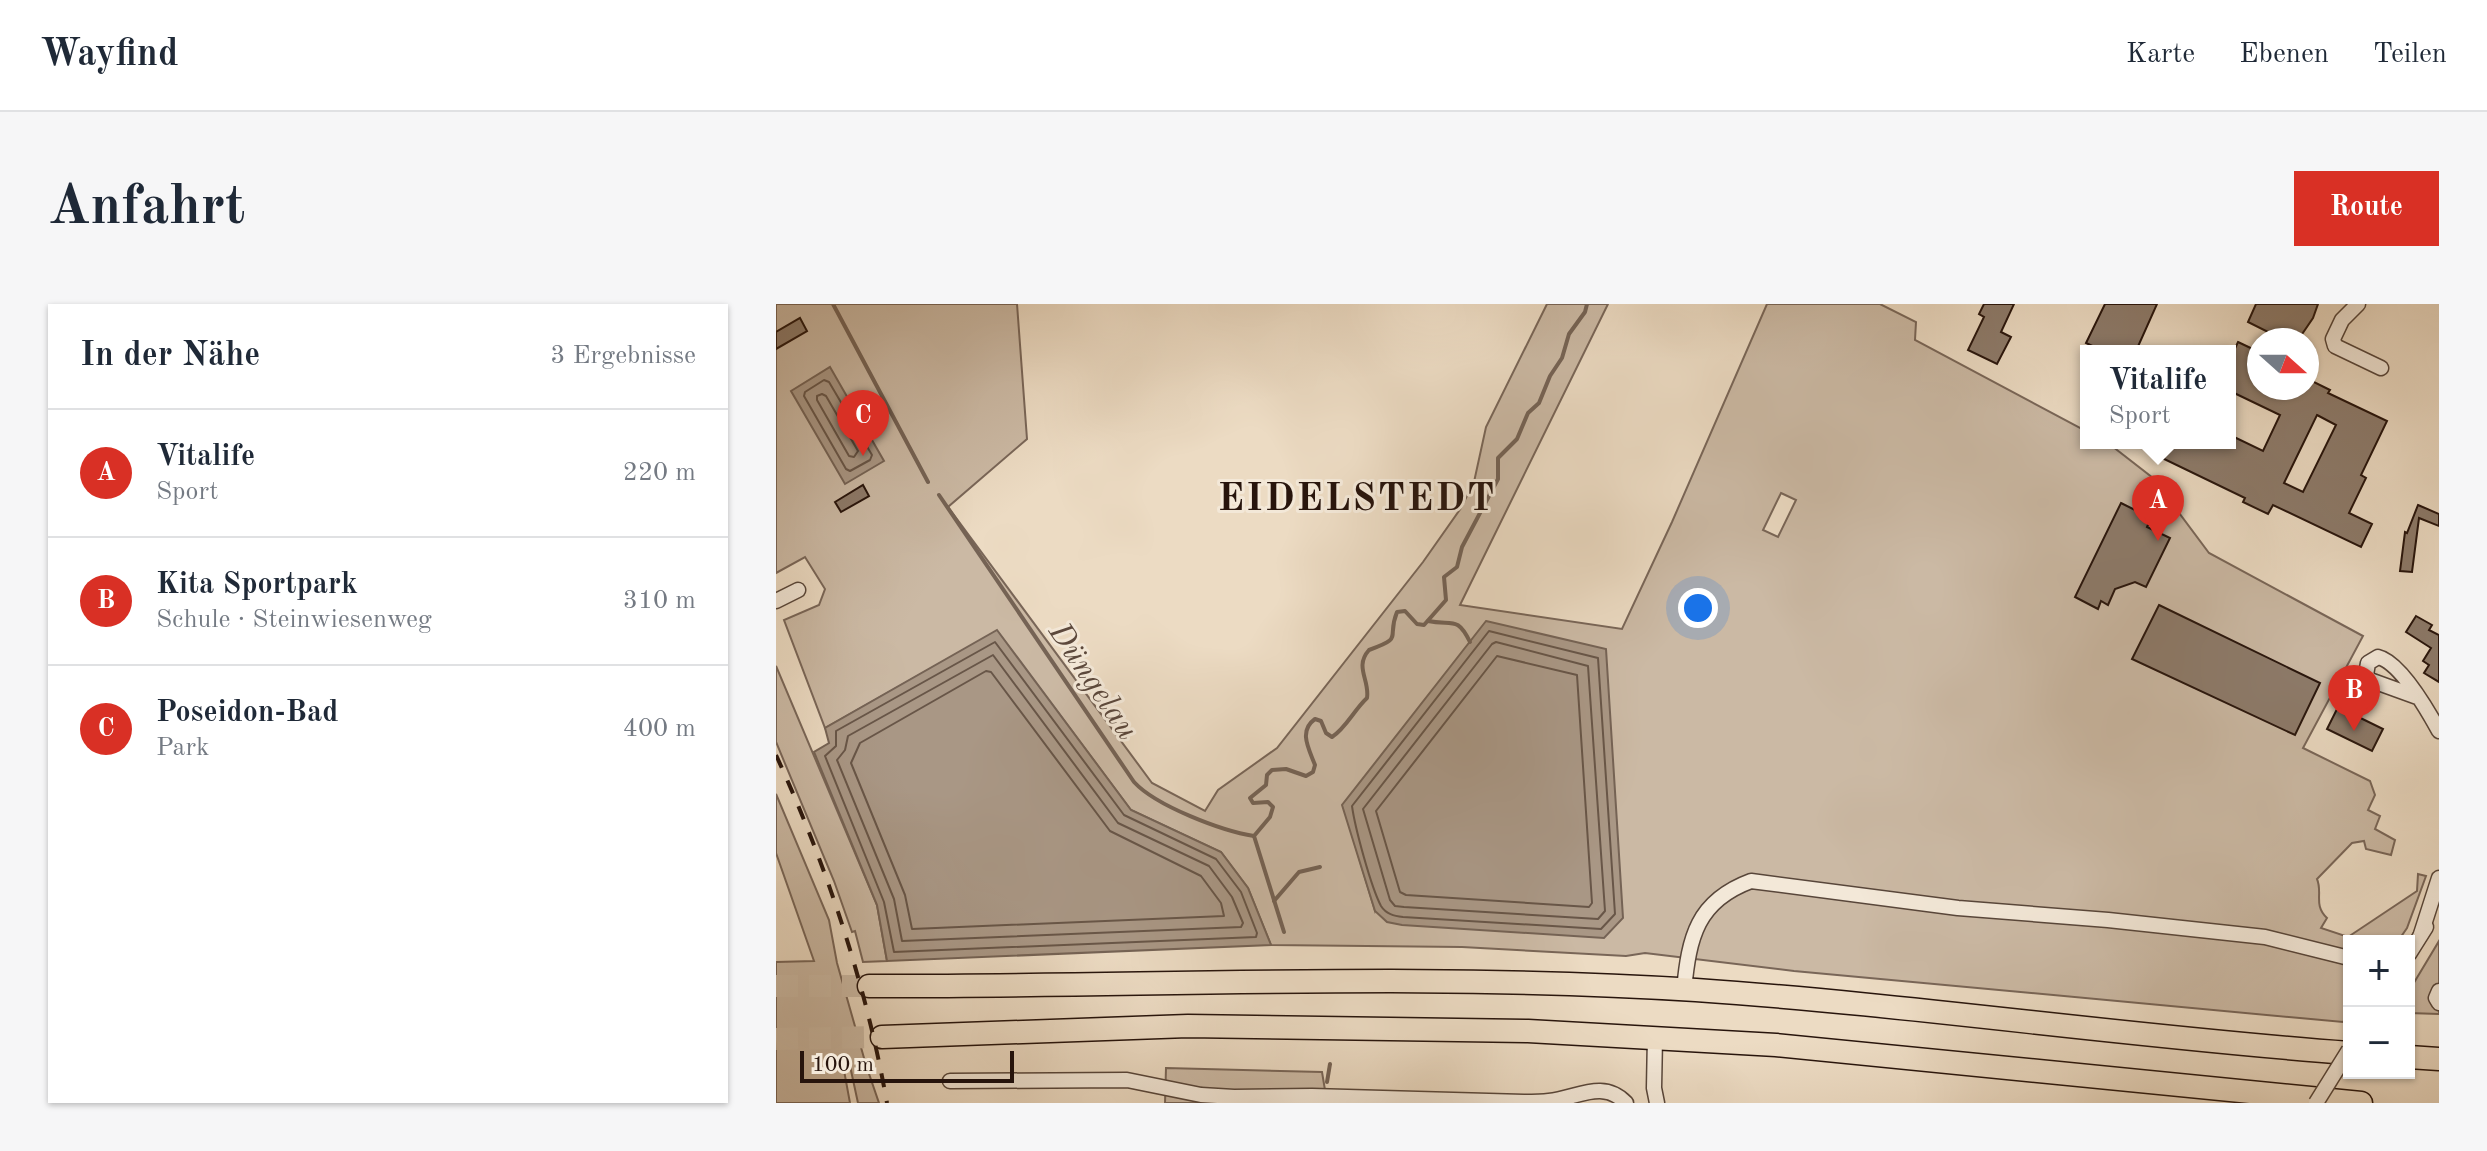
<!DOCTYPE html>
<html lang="de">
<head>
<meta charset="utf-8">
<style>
	:root { --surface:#fff; --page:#f6f6f7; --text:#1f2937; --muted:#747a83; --line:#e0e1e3; --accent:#d93025 }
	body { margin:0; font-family:"Old Standard TT",serif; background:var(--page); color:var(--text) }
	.controls { position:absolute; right:24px; bottom:24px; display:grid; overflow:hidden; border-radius:0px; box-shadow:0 2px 6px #0004 }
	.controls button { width:72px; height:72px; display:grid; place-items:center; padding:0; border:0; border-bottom:2px solid var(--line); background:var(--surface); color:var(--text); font:40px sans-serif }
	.compass { position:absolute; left:1471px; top:24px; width:72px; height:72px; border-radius:50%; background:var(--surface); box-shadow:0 2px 6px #0004; rotate:111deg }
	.scale { position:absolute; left:24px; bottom:20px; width:214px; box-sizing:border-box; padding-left:8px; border:4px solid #27140c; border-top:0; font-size:22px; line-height:28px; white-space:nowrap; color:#27140c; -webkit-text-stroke:6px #f3e8d8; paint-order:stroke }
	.you { position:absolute; left:922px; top:304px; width:28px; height:28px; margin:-20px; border:6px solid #fff; border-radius:50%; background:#1a73e8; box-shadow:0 0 0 12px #1a73e833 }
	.badge { display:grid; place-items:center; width:52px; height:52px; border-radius:50%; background:var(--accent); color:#fff; font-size:26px; font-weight:700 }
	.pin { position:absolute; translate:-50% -66px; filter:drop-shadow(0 2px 4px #0008) }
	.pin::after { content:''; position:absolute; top:42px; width:28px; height:24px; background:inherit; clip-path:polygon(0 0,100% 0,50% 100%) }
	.popup { position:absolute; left:1304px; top:41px; width:156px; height:104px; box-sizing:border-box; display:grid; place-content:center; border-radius:0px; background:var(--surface); filter:drop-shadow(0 2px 6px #0005); font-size:26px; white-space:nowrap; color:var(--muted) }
	.popup b { font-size:30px; color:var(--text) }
	.popup::after { content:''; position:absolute; left:50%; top:100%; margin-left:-16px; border:16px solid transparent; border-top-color:var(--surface) }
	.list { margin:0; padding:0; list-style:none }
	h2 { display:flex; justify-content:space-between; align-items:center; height:104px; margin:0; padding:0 32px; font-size:34px }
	h2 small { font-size:26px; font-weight:400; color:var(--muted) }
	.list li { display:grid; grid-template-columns:52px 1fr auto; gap:24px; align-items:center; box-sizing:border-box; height:128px; padding:0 32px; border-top:2px solid var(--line) }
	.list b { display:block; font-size:30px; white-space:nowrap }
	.list p { margin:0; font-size:26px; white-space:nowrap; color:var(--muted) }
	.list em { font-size:26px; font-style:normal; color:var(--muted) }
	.map { position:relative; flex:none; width:1663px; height:799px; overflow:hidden; border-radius:0px }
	header { display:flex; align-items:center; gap:48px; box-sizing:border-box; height:112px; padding:0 40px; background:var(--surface); border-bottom:2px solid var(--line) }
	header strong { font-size:38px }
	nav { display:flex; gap:44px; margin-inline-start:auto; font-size:28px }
	.intro { display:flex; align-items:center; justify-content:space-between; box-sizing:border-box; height:192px; padding:0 48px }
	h1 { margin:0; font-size:56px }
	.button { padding:20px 36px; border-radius:0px; background:var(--accent); color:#fff; font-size:28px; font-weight:700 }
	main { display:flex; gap:48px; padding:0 48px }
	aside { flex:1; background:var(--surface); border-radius:0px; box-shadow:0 2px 6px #0004 }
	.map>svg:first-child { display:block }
</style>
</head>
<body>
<header>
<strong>Wayfind</strong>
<nav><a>Karte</a><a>Ebenen</a><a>Teilen</a></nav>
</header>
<div class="intro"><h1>Anfahrt</h1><a class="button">Route</a></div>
<main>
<aside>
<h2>In der Nähe<small>3 Ergebnisse</small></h2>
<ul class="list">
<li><span class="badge">A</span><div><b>Vitalife</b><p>Sport</p></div><em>220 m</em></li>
<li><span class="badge">B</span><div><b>Kita Sportpark</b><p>Schule · Steinwiesenweg</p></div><em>310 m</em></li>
<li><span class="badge">C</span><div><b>Poseidon-Bad</b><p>Park</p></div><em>400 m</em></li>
</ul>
</aside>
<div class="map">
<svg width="1663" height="799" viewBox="0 0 1663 799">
	<rect width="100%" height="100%" fill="#ecdbc3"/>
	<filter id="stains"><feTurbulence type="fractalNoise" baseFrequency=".0025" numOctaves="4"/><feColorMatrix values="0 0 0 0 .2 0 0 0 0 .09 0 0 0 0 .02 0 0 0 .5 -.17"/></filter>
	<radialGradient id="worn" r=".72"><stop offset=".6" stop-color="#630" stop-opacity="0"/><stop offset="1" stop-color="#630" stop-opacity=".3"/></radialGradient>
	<g fill="#cbb9a4" stroke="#796658" stroke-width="2" fill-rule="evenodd">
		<path d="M0 0H241L251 135 172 203 376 479 429 507 442 486 501 444 647 258 685 204 698 178 710 123 771 0H832L684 301 846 325 896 218 991 0H1104L1140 18 1139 36 1310 127V139H1332L1377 174 1433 249 1587 332 1527 444 1594 477 1599 491 1592 506 1604 512 1599 525 1619 536 1615 551 1590 545 1588 537 1576 539 1541 575C1547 589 1537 601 1551 614L1545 624 1572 633 1641 587 1642 570 1650 572 1631 624 1622 637H1573V709L1567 718 1018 667 869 649 850 652 686 643 495 641 472 584 445 548 355 506 221 327 49 424 8 316 43 301 49 285 29 253 0 269ZM1005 189 1020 196 1002 233 987 226ZM710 318 599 607 567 501Z"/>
		<polygon points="0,362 101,601 111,657 87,658 79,627 76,628 58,577 0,438"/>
		<polygon points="0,490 53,616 61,659 90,761 103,799 82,799 74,762 67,761 74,799 0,799 0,658 38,657 0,549"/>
		<polygon points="1663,637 1663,710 1633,709 1633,687"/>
		<polygon points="390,764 546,768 551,798 568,799 389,799"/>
	</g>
	<g fill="#a99785" stroke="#756355" stroke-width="2">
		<polygon points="54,63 108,157 69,180 15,87"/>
		<polygon points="710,317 830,345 847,614 828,634 626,621 611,618 599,607 566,501"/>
		<polygon points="221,326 355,506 445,548 472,584 495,641 111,657 101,601 38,448 53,439 49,424"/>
	</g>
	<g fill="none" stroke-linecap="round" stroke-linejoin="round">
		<g stroke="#685648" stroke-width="2">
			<polygon points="48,76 53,78 96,151 94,156 74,167 70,165 28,92 29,88"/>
			<polygon points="46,90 50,92 82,147 78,153 73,152 41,96 41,92"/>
			<path d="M713 327 822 354 839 610 825 625 627 613C618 612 610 610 605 602 595 583 579 524 576 502Z"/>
			<polygon points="219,338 348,511 440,555 465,588 481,629 480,633 118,648 108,598 49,452 60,442 60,427"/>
			<polygon points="720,338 812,362 829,607 822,615 628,603 619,602 614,596 587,505 716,340"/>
			<polygon points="217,351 342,519 433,562 456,593 467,619 465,623 126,637 118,595 61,456 69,446 72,432"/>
			<polygon points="721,352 801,371 816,599 813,603 630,591 624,588 600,507"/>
			<polygon points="210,367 215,368 334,527 425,572 445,599 448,612 136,625 129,591 75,459 84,439"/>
		</g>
		<g stroke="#756355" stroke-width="4">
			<polyline points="57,0 152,178"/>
			<path d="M163 191 358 478C380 502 446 527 478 532"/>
			<path d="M652 317C676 322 681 311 694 338"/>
			<polyline points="498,597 523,568 544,563"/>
			<path d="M508 628 478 532 494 513 497 503 492 498 477 499 474 494 490 481 491 471 496 466 510 465 530 472 537 468 539 461C533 445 522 427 539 415L545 417 550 429 556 433C570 424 578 406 591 394 594 376 578 363 593 346 629 333 610 335 621 308L629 307 641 320 648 321 670 296 668 273 681 263 686 243 722 175V154L741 135 752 109 763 99 774 72 786 54 793 30 809 8 811 0"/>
			<polyline points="551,778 554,760"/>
		</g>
	</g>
	<g fill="#8d7b6b" stroke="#27140c" stroke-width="2" fill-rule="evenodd">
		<polygon points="1208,0 1238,0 1225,28 1235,33 1221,60 1192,46 1208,13 1203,10"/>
		<polygon points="1329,0 1381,0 1360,47 1327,47 1310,39"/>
		<polygon points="1480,0 1542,0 1537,14 1522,36 1508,36 1472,18"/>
		<polygon points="24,14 31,27 0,45 0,28"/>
		<path d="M1462 38 1483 48V84H1532L1536 77 1554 86 1552 89 1611 117 1585 171 1590 174 1573 209 1596 220 1585 243 1497 201 1492 210 1467 198 1469 194 1384 153 1391 139H1454L1456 132 1487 147 1504 111 1454 87V55ZM1541 111 1560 121 1527 188 1508 179Z"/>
		<polygon points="87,181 93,192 65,208 59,198"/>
		<polygon points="1345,199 1375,214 1371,223 1394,234 1370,283 1359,278 1339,285 1332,301 1325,297 1322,305 1299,293"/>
		<polygon points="1642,201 1663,210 1663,222 1643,214 1636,268 1624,267 1629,228 1631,229"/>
		<polygon points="1383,301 1544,379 1519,431 1356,355"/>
		<polygon points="1640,312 1656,321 1653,326 1663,331 1663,378 1648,369 1653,361 1647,357 1655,344 1630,328"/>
		<polygon points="1562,403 1607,425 1596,447 1551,425"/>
	</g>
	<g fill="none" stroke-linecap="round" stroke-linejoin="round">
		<g stroke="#cebda8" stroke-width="22" stroke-dasharray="22 11" stroke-linecap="butt">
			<polyline points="0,682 93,682"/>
			<polyline points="0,735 106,733"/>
		</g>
		<g stroke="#58463a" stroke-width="17">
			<g id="minor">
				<polyline points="1582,0 1566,16 1557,35 1559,42 1605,64"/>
				<polyline points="0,297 22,286"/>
				<path d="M1641 393 1594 376 1590 371 1592 359 1602 353C1624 358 1652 407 1663 427"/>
				<polyline points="1645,630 1663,574"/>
				<polyline points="1633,650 1650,623"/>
				<path d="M908 686C913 633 921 597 975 577L1182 604 1332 616 1489 633 1573 654"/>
				<polyline points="1663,687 1660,694 1663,699"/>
				<polyline points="879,733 878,784 881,799"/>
				<path d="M174 777 351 776 425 791 458 793 536 792 748 798C756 798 765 798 773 797 801 794 827 775 850 799"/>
			</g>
		</g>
		<g stroke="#27140c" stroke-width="25">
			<g id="highway">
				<path d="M93 682C369 683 645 668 920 686 1138 701 1355 733 1573 749"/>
				<polyline points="106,733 412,722 752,727 1000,741 1585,799"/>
				<polyline points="1633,753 1663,755"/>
			</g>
		</g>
		<use href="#minor" stroke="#f3e8d8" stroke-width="14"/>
		<use href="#highway" stroke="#ecdbc3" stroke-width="22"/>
		<path stroke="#27140c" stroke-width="4" stroke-dasharray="14 14" stroke-linecap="butt" d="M0 451C50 560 90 680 111 799"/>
		<g stroke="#58463a" stroke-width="17" stroke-linecap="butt">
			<polyline id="minor-bridge" points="1540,799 1573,746"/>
		</g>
		<use href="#minor-bridge" stroke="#f3e8d8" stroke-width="14"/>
	</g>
	<g text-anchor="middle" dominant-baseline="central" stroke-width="6" stroke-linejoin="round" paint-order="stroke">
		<g font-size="32" font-style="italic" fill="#5b483c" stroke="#f3e8d8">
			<text transform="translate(316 378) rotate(56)">Düngelau</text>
		</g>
		<g font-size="38" font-weight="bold" letter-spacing="2" fill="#27140c" stroke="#f3e8d8">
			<text x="581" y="196">EIDELSTEDT</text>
		</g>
	</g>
	<rect width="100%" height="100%" filter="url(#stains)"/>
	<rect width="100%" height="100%" fill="url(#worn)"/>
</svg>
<div class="controls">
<button>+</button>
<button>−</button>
</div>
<svg class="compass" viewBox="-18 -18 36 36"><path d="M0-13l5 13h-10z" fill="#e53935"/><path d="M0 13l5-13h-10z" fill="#747a83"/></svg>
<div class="scale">100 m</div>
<div class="you"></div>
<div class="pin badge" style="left:1382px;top:237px">A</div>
<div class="popup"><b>Vitalife</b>Sport</div>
<div class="pin badge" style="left:1578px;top:427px">B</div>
<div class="pin badge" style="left:87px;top:152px">C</div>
</div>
</main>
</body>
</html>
